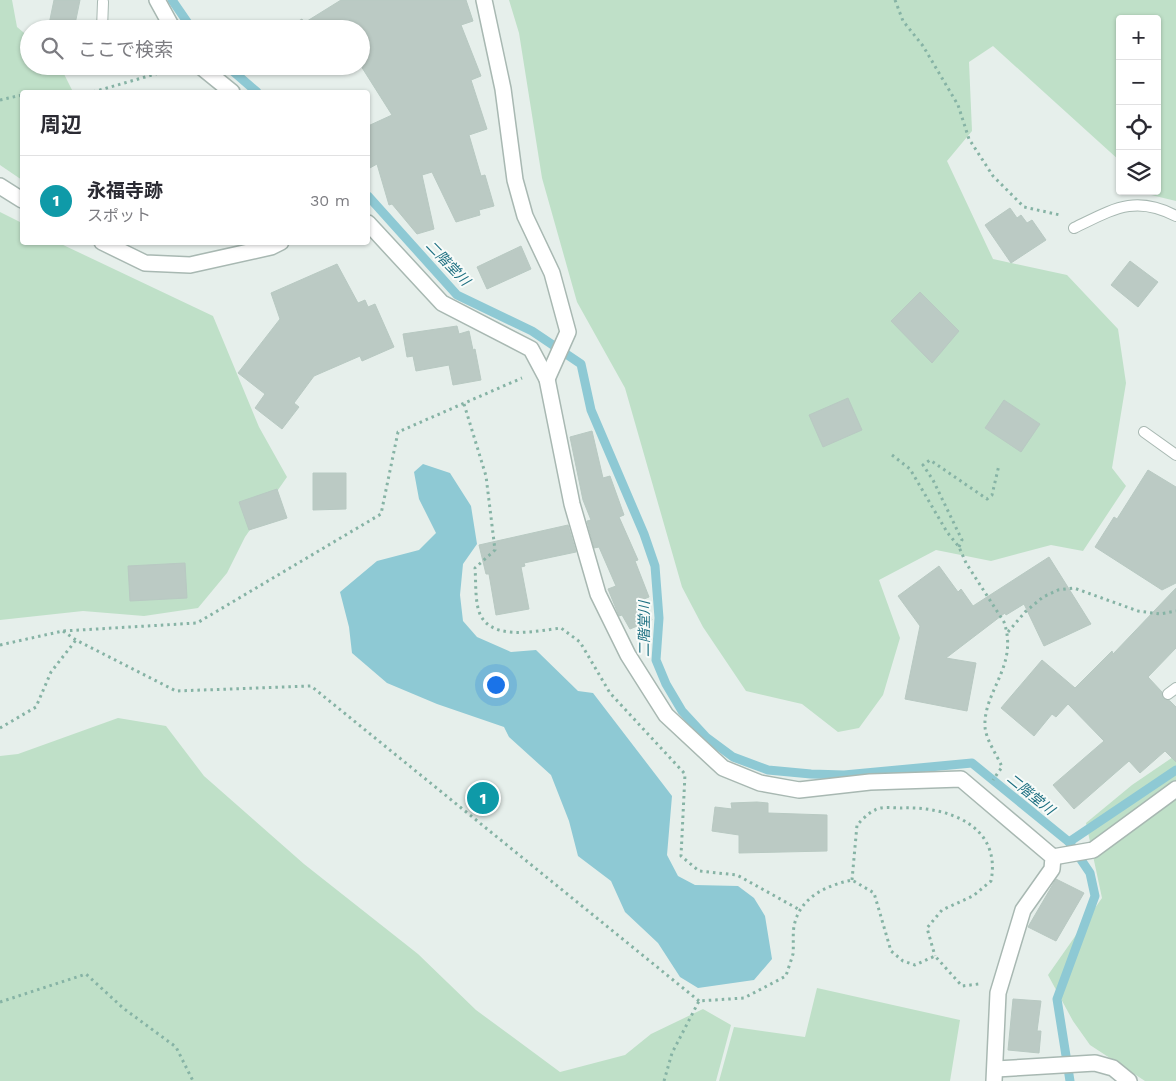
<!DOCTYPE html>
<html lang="ja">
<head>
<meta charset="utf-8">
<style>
	:root { --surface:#fff; --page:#f2f2f3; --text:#2b2b33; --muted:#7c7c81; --line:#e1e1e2; --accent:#2563eb }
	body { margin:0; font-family:"Work Sans","Noto Sans JP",sans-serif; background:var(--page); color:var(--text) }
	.controls { position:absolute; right:15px; top:15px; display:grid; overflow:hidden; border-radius:5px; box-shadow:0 1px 4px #0004 }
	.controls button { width:45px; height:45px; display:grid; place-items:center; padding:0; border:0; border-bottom:1px solid var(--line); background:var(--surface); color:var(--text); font:25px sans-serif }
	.you { position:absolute; left:495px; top:684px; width:18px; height:18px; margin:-12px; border:4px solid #fff; border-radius:50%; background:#1a73e8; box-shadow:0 0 0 8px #1a73e833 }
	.badge { display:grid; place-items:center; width:32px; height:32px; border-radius:50%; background:var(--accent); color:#fff; font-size:16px; font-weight:700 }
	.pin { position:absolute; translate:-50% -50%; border:2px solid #fff; box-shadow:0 1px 5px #0006 }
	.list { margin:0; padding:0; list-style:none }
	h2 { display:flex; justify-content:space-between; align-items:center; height:65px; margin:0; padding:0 20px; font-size:21px }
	h2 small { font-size:16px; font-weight:400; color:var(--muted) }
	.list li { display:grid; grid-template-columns:32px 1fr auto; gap:15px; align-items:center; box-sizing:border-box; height:90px; padding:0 20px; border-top:1px solid var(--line) }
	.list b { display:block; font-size:19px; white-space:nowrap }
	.list p { margin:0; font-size:16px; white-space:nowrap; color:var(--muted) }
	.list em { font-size:16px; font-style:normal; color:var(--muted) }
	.icon { flex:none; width:28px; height:28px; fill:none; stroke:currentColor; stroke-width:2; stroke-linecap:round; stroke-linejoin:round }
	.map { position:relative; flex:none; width:1176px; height:1081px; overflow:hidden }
	.search { position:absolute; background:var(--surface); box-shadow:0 1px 4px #0004; left:20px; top:20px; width:350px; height:55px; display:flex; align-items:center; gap:12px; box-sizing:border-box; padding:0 18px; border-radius:28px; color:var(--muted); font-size:19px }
	.panel { position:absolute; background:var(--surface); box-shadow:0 1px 4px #0004; left:20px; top:90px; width:350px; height:155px; border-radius:5px }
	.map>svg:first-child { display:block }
</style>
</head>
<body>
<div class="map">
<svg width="1176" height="1081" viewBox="0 0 1176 1081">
	<rect width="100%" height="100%" fill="#e6efeb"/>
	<g fill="#bfe0c8">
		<polygon points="0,0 12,0 17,27 29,37 29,66 60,66 73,92 22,92 22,180 0,165"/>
		<polygon points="509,0 1176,0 1176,201 1147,194 1145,191 1157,191 1157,19 1120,19 1120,161 993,46 969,62 972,131 947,161 993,259 1067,275 1118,329 1126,383 1112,468 1126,486 1083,551 1051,545 991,561 936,550 879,580 900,638 883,695 859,728 838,732 802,704 746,691 703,627 682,587 625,388 577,302 542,178 519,33"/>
		<polygon points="0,212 22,223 22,242 59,243 213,316 259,427 287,477 245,537 227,573 198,608 144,616 83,611 0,620"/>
		<polygon points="118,718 166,726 204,776 304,864 418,954 476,1010 560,1072 625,1055 651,1034 703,1009 731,1025 716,1081 0,1081 0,756 18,754"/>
		<polygon points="1176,755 1176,1081 1145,1081 1090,1045 1073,1021 1048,975 1102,898 1086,823 1132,785"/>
		<polygon points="817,988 960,1020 950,1081 719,1081 734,1027 805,1037"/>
	</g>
	<polygon fill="#8ec9d4" points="423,464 450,473 471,506 477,544 463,564 460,595 463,621 477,637 511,652 536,650 578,691 593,693 672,796 667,855 678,876 695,885 738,886 754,898 765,916 772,959 754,980 698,988 680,977 658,943 625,912 611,881 578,856 569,821 551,775 509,737 504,727 437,704 387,683 352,653 349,627 340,592 377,561 419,550 436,533 419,499 414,472"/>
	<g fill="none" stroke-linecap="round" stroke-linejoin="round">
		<g stroke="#8ec9d4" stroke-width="9">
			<polyline points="172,0 192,29"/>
			<polyline points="227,66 257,92"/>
			<polyline points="368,196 457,295 532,331 581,364 591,410 644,534 655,566 659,618 656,660 666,684 682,711 706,737 733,757 768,770 811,774 844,775 972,763 1069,842 1090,873 1095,896 1057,999 1070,1081"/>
			<polyline points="1069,842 1176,770"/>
		</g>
	</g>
	<g fill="#bbcac4" stroke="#b8c9c2">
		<polygon points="54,0 80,0 74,29 48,29"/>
		<polygon points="341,0 466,0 473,21 461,25 481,76 471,80 487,129 469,135 481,176 485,175 494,206 479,210 480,215 456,222 432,172 422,175 434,229 417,234 392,204 389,205 377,164 368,169 368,126 392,115 361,66 361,29 285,29 302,19 304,23"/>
		<polygon points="1010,208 1017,218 1021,215 1027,223 1032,220 1046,240 1011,263 985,225"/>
		<polygon points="521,246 531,269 487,289 477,267"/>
		<polygon points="1130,261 1158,282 1138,307 1111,285"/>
		<polygon points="337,264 358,303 365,300 368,307 375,304 394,347 362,361 360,356 314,376 294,403 299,407 282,429 255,408 265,394 238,373 280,319 271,293"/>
		<polygon points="920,292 959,331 932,363 891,321"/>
		<polygon points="457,326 459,334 469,331 473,350 475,349 481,380 453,385 449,365 416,371 413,356 407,357 403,334"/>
		<polygon points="848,398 862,430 823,447 809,415"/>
		<polygon points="1004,400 1040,424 1021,452 985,428"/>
		<polygon points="592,431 603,478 610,476 624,515 619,517 638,560 635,561 649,597 644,599 652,620 630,629 622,615 619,616 608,589 616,586 599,547 594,548 587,521 591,520 583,500 570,437"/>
		<polygon points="1148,470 1176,487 1176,583 1162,590 1095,547 1114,517 1117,519"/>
		<polygon points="313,473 346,473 346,509 313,510"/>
		<polygon points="277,489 287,518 249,530 239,502"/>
		<polygon points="568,525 576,552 524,563 525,566 521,567 529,609 496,615 489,574 486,574 479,545"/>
		<polygon points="1049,557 1091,624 1044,646 1024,604 1006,615 1005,613 946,658 976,663 967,711 905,699 920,626 898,596 939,566 958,592 961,589 973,606"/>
		<polygon points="185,563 187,598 130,601 128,566"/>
		<polygon points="1176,588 1176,648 1148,677 1162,692 1163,698 1170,701 1176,707 1176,762 1165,751 1140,773 1129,761 1074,809 1053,785 1104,741 1068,704 1056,717 1052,714 1034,736 1001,708 1042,660 1075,688 1112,651 1113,654"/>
		<polygon points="757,802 768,803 768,813 827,815 827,851 739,853 739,835 712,831 715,807 732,809 731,803"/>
		<polygon points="1056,879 1084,893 1056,941 1028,927"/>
		<polygon points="1013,999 1041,1001 1037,1031 1041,1031 1039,1053 1008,1050"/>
	</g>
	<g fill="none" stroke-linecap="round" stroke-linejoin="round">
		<g stroke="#a8b8b2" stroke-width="12">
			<g id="service">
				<polyline points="102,29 103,2"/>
				<path d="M1074 228C1112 210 1134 194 1176 216"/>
				<polyline points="1144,432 1176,455"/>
				<polyline points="1168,694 1176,688"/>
			</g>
		</g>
		<g stroke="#a8b8b2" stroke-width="18">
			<g id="minor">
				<polyline points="157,0 173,29"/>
				<polyline points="484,0 503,89 515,180 525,216 552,273 568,332 547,379"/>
				<polyline points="200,66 232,92"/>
				<polyline points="0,186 22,200"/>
				<polyline points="368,223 442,303 531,349 547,379 572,504 598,594 628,655 666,715 723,768 760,783 799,790 870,782 961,779 1053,857 1052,869 1023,910 998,993 994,1081"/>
				<polyline points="102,242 145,263 190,265 271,247 281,242"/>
				<polyline points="1053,857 1093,850 1176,789"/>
				<polyline points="996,1069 1095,1063 1113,1068 1129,1081"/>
			</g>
		</g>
		<g stroke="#86b3a5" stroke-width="3" stroke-dasharray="2.5 4" stroke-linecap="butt">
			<polyline points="895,0 903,21 923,46 958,105 969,139 993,176 1024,207 1060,215"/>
			<polyline points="75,92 82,92"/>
			<polyline points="93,92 180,67"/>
			<polyline points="0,100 22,95"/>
			<path d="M464 404 486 476 495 550 475 568C476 581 475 595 478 608 486 643 535 631 561 628L580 642 610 693 685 774 681 856 699 871 737 875 800 910"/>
			<path d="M892 455 910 469 947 532 959 547 966 563 1004 622C1019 666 983 691 985 727 986 740 997 755 1002 767L993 780"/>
			<polyline points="959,547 962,540 933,480 923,465 930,460 987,499 992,495 999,465"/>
			<polyline points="63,631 76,640 176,691 311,686 699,1001"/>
			<polyline points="1008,632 1025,612 1043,597 1058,590 1074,588 1138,611 1160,614 1176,611"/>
			<polyline points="0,645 63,631 197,623 381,514 398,432 522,378"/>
			<polyline points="0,728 36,707 51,672 76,640"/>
			<path d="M852 880 857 825C862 820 868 813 875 810 881 806 894 808 901 808 947 806 1002 825 991 881L973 896 942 910 927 928 935 956"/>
			<polyline points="0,1002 86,974 123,1008 176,1047 193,1081"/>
			<path d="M664 1081 672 1053 699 1001 744 998 786 976C788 969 791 961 793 954 794 943 792 932 795 922 802 896 828 885 852 880L874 893 891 951 903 961 915 965 935 956 962 986 979 984"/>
		</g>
		<use href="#service" stroke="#fff" stroke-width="10"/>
		<use href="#minor" stroke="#fff" stroke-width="15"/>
	</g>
	<g text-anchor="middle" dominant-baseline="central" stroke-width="4" stroke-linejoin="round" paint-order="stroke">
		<g font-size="14" font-style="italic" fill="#1c6f80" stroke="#f7fbf9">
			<text transform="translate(448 263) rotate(46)">二階堂川</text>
			<text transform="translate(644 629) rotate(-90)">二階堂川</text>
			<text transform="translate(1031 794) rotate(39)">二階堂川</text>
		</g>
	</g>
</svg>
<div class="controls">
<button>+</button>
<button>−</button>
<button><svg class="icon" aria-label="locate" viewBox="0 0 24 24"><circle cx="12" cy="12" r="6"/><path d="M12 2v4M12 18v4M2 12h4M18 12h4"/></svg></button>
<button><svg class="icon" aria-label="layers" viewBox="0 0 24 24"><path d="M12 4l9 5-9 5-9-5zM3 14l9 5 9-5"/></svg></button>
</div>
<div class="you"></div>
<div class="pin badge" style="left:483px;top:798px;background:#0f9aa8">1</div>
<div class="search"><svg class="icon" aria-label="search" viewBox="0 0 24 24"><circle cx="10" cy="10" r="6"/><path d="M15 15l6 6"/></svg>ここで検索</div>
<section class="panel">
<h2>周辺<small></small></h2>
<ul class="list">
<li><span class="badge" style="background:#0f9aa8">1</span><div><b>永福寺跡</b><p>スポット</p></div><em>30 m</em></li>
</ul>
</section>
</div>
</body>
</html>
